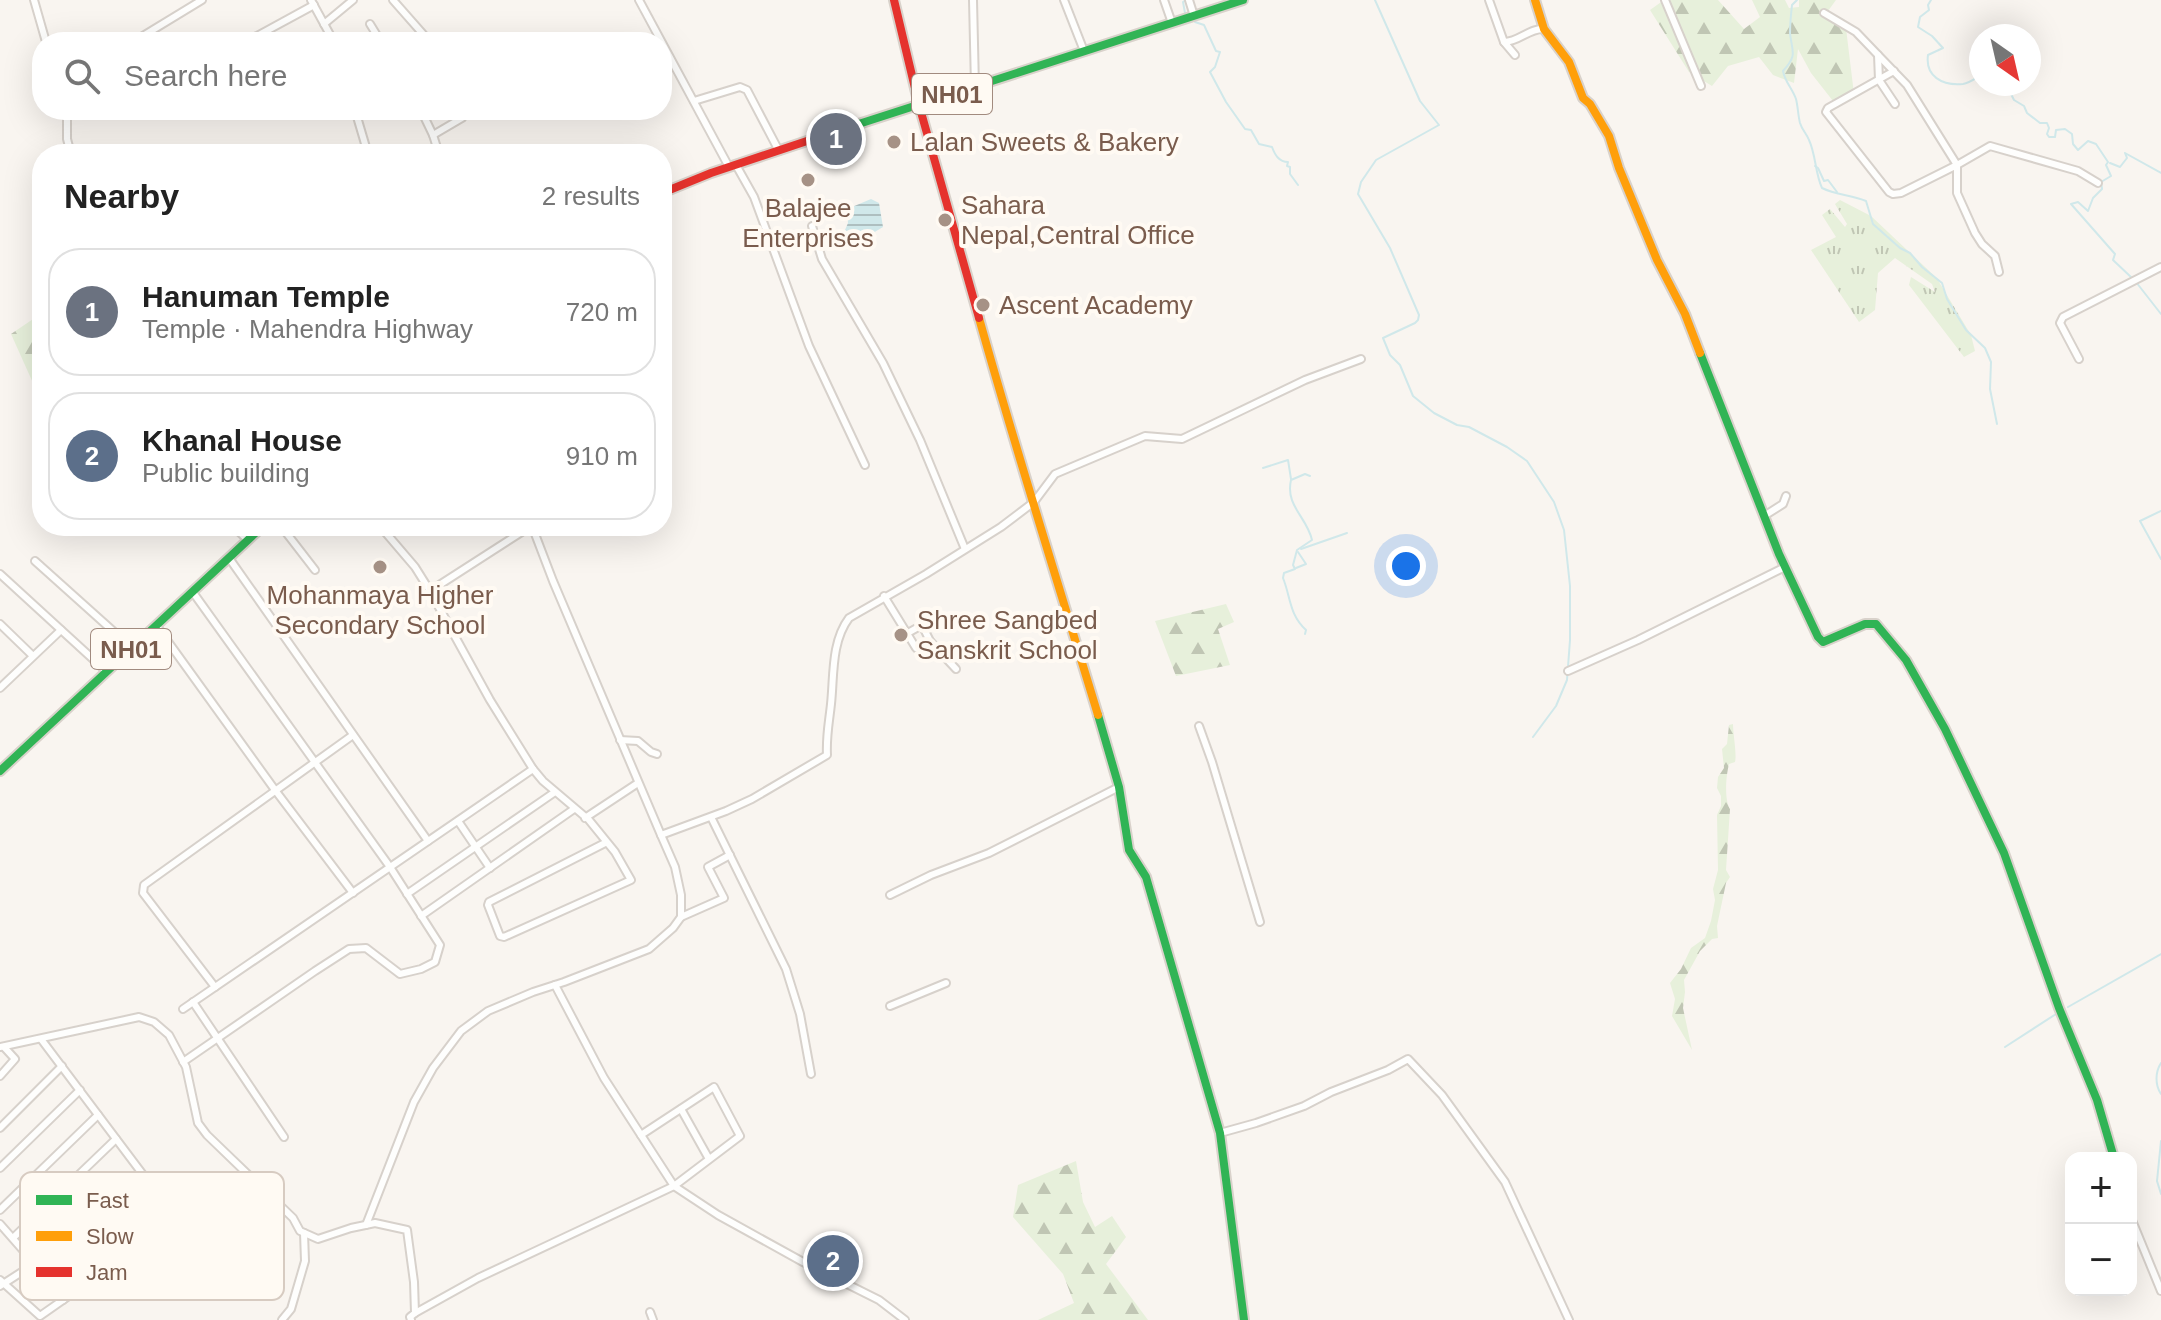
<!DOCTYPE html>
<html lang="en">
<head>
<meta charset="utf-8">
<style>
	:root { --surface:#fff; --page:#f6f6f6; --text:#222; --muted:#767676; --line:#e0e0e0; --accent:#0b8043 }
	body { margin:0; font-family:Helvetica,sans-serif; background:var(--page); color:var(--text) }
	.controls { position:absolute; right:24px; bottom:24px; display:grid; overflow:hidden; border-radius:16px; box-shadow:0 8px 32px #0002 }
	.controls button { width:72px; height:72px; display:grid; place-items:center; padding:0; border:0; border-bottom:2px solid var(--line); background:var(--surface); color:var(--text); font:40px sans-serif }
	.compass { position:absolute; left:1969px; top:24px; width:72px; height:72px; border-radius:50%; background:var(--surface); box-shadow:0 8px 32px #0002; rotate:146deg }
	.you { position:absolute; left:1406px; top:566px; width:28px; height:28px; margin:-20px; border:6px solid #fff; border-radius:50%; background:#1a73e8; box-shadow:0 0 0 12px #1a73e833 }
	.badge { display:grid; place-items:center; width:52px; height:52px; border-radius:50%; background:var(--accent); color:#fff; font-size:26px; font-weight:700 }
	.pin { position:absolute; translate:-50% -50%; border:4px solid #fff; box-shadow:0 2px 8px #0006 }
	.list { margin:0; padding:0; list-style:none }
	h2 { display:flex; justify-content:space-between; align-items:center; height:104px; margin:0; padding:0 32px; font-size:34px }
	h2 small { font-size:26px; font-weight:400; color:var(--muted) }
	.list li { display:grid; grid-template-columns:52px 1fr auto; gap:24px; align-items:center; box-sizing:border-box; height:128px; margin:0 16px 16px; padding:0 16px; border:2px solid var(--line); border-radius:32px }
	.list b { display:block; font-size:30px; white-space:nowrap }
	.list p { margin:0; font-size:26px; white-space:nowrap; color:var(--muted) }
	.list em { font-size:26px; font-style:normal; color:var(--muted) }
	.icon { flex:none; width:44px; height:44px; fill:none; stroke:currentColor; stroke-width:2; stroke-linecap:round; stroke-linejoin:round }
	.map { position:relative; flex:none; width:2161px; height:1320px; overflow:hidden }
	.search { position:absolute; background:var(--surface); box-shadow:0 8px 32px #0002; left:32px; top:32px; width:640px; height:88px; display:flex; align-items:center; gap:20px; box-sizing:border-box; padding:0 28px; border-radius:32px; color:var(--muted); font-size:30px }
	.panel { position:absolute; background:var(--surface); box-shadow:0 8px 32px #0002; left:32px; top:144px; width:640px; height:392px; border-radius:32px }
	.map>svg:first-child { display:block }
</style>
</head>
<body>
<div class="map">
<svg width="2161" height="1320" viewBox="0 0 2161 1320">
	<defs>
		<pattern id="grass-tufts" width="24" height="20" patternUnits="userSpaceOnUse" patternTransform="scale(2)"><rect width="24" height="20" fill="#e7f0db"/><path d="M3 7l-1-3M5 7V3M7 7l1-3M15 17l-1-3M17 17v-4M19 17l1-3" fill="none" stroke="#c0c6b4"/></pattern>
		<pattern id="forest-firs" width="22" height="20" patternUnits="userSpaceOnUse" patternTransform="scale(2)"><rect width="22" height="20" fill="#e7f0db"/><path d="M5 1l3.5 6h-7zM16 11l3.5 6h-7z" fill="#c0c6b4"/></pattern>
		<pattern id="water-rules" width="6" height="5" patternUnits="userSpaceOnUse" patternTransform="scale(2)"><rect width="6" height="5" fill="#d0e8ea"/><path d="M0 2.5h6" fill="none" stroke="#aebfc0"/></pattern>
	</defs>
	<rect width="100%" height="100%" fill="#f9f5f0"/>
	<polygon fill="url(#grass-tufts)" points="1840,200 1871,216 1942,283 1939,282 1971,335 1975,351 1964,357 1909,285 1911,277 1935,292 1932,284 1895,258 1878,273 1875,310 1859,322 1811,250 1836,237 1822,215 1830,209 1845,227 1847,224 1835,204"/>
	<g fill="url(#forest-firs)">
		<polygon points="1664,0 1718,0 1744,29 1760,17 1752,0 1785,0 1789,8 1799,7 1799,0 1836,0 1828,11 1845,20 1854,94 1833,101 1811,73 1798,49 1794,83 1773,75 1759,57 1728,66 1712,86 1689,72 1650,10"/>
		<polygon points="42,313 42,403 11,334"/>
		<polygon points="1226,604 1234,622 1218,629 1230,665 1176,676 1155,621"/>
		<path d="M1733 724C1733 734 1737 755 1735 762L1729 764C1726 776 1724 799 1730 809L1726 870 1730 877 1726 883 1717 926 1718 938 1712 939 1700 951 1684 980 1685 992 1683 1008 1692 1050 1672 1016 1675 999 1670 983 1681 969 1691 948 1705 938 1711 921 1715 900 1713 889 1718 870 1717 815 1721 806V796L1717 788 1718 777 1724 768 1722 749 1727 744 1729 725Z"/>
		<polygon points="1076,1161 1083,1202 1095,1227 1112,1216 1126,1237 1106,1264 1148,1320 1038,1320 1074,1303 1063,1274 1013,1217 1018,1185"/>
	</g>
	<polygon fill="url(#water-rules)" points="871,199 879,203 883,227 863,239 851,235 845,230 848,223 847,213 852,207"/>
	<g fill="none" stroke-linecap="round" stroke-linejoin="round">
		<g stroke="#d0e8ea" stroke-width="2">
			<polyline points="1375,0 1420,101 1439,125 1376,160 1361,182 1358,194 1390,248 1419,315 1418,320 1415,323 1383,338 1390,355 1400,365 1413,396 1434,413 1457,425 1469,427 1507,447 1527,461 1554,502 1564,530 1570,586 1570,640 1567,680 1556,706 1533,737"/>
			<path d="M1797 0 1792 5C1791 14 1790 24 1790 33 1792 53 1798 54 1783 71 1785 82 1792 88 1796 99 1798 107 1798 115 1800 123 1802 130 1807 134 1809 140 1816 155 1815 173 1822 188 1836 195 1852 195 1866 201L1873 224 1900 248 1910 253 1922 267 1942 283 1947 299 1966 330 1985 348 1991 362 1990 389 1997 424"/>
			<path d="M1931 0 1928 5 1929 10 1920 17 1918 27 1932 36 1943 48 1928 55C1925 76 1942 86 1963 84 1969 83 1976 78 1981 75"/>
			<polyline points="1185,13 1183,2 1186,0"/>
			<path d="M1195 22 1204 25 1216 51 1220 52 1215 67 1210 72 1226 102 1245 129 1251 130 1259 144 1272 147C1275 155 1279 162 1288 162L1287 166 1290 167V174L1298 185"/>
			<polyline points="2006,84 2014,100 2024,106 2027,113 2040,123 2047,123 2049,128 2047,134 2049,137 2055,137 2056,130 2065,129 2072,134 2073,144 2078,150 2088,141 2096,144 2108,162 2106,165 2111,176 2101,182 2102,189 2093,198 2088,211 2078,202 2071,204 2115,254 2113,260 2132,278"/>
			<polyline points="2110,163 2120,167 2127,158 2125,153 2161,173"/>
			<polyline points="1815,166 1818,168 1824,181 1828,180 1837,192"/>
			<polyline points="2136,282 2161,314"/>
			<polyline points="1263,468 1288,460 1291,479"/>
			<polyline points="2161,511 2140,521 2161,559"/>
			<polyline points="1301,549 1347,533"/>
			<polyline points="1296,568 1306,564 1298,552"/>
			<path d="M1305 634 1306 630C1289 614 1291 598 1283 578L1284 573 1295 569 1293 565 1297 550 1312 540C1307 517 1285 506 1291 480L1305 474 1310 476"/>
			<polyline points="2068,1007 2161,954"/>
			<polyline points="2005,1047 2056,1014"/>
			<path d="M2161 1063C2155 1072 2155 1085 2161 1094"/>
			<polyline points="2161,1141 2157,1181 2161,1194"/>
		</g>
		<g stroke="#d7d1cb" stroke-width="10">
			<g id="street">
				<polyline points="34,0 46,42"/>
				<polyline points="311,0 334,42"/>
				<polyline points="393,0 430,42"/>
				<polyline points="639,0 729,167"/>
				<polyline points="973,0 975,87"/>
				<polyline points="1064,0 1084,51"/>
				<polyline points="1164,0 1172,23"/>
				<polyline points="1189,0 1194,16"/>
				<path d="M1489 0 1504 42C1519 42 1529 28 1544 29"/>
				<polyline points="1665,0 1701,86"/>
				<polyline points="1824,13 1856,32 1878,55 1879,80 1895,104"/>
				<polyline points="324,24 353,0"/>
				<polyline points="370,24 381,42"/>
				<polyline points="133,42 202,0"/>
				<polyline points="246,42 314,5"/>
				<polyline points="1504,42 1515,55"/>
				<polyline points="1878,55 1907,85 1957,165 1990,146 2078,171 2098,183"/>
				<polyline points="1894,71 1828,108 1826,112 1889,192 1893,194 1901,193 1957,165 1957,193 1975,233 1982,244 1995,256 1999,272"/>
				<polyline points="694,101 740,87 747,90 779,151"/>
				<polyline points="67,110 67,139 71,154"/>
				<polyline points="355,110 368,154"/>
				<polyline points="421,110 433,135 439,154"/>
				<polyline points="433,135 462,118 461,110"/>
				<polyline points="736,165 754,197 809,346 865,465"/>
				<polyline points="812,226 822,259 883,363 920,440 965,549"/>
				<polyline points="2079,359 2060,323 2063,317 2161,267"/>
				<polyline points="1764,516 1783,504 1786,496"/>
				<polyline points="233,526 248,540"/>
				<polyline points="281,526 315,570"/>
				<polyline points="380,526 415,567 430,591 490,700 533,769 543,781 589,820 615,852 631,880 504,937 500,936 488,905 489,902 607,842"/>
				<path d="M532 526 553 581 661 835 726 811 752 799 827 755C826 736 829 723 831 704 834 676 831 642 849 618L926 574 1001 527 1034 502 1055 474 1145 436 1182 439 1305 380 1361 359"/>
				<polyline points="229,558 428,841"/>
				<polyline points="35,561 132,648"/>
				<polyline points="0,574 106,671"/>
				<polyline points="430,591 531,526"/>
				<polyline points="884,596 916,648 930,641"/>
				<polyline points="0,624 33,656"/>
				<polyline points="156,625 275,790 353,893"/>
				<polyline points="906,634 922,625 930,641 956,669"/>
				<polyline points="1568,671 1638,640 1785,567"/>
				<polyline points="0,688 61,630"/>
				<polyline points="1199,726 1212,762 1260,922"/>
				<polyline points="620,740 638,741 651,752 657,754"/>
				<polyline points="711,817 786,969 800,1014 811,1074"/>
				<polyline points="585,818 638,783"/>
				<polyline points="458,821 490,868"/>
				<polyline points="407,894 555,792"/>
				<polyline points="890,895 931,875 989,853 1119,787"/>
				<polyline points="421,916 574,809"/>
				<polyline points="681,917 724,898 708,867 730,855"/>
				<polyline points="555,985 604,1078 674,1186 718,1215 803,1262 879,1300 905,1320"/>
				<polyline points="215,987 143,893 144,885 353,735"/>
				<polyline points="193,1002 284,1137"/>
				<polyline points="890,1006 946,983"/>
				<polyline points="183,1009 533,769"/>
				<polyline points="0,1047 139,1017 154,1022 169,1035 186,1067 198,1123 207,1135 293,1218 300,1231 318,1239 351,1228 375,1223 407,1230 414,1282 415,1313 410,1317 411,1320"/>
				<polyline points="183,1062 315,971 349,949 366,948 400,974 421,969 435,962 440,945 390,867 192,591"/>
				<polyline points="0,1076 15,1059 4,1047"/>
				<polyline points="681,1109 709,1159"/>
				<polyline points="0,1128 62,1066"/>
				<polyline points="1220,1133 1256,1123 1304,1106 1331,1092 1388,1070 1408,1059 1442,1095 1505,1182 1569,1320"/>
				<polyline points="0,1168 80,1090"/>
				<polyline points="70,1184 101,1221"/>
				<polyline points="84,1201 110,1180"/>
				<polyline points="0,1210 98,1115"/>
				<polyline points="2131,1218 2161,1291"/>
				<polyline points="0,1224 36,1265 63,1300"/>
				<polyline points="366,1225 414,1102 433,1068 461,1031 488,1011 533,992 564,982 649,949 673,928 681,917 681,895 675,867 661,835"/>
				<polyline points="13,1238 116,1139"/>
				<polyline points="0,1280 40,1316 143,1244"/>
				<polyline points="0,1286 147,1191 147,1180 41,1039"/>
				<polyline points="650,1312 653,1320"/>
				<polyline points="415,1313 478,1278 674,1186 740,1136 714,1087 641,1135"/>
				<polyline points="282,1320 291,1309 305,1261 304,1233"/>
			</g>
		</g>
		<g stroke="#d9d2cb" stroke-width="12">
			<g id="fast">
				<polyline points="840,130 1243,0"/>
				<polyline points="1700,353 1779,554 1818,637 1823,642 1865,624 1876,624 1906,660 1945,729 2004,853 2059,1008 2097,1100 2114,1158"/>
				<polyline points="1098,715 1119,787 1129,850 1146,877 1220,1133 1244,1320"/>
				<polyline points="0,771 263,526"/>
			</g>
		</g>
		<g stroke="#d9d2cb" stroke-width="12">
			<g id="slow">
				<polyline points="1535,0 1544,29 1569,62 1583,98 1590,104 1609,136 1619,168 1657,260 1685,314 1700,353"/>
				<path d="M979 318C1016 451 1058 583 1098 715"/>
			</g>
		</g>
		<g stroke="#d9d2cb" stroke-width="12">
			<g id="jam">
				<polyline points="894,0 919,105 979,318"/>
				<polyline points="662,193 711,173 840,130"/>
			</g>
		</g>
		<use href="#street" stroke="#fefefd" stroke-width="6"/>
		<use href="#fast" stroke="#30b455" stroke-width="8"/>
		<use href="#slow" stroke="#ff9f0a" stroke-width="8"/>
		<use href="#jam" stroke="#e5322d" stroke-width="8"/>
	</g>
	<g fill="#a69286" stroke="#fffaf3" stroke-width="3">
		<circle cx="894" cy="142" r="8"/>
		<circle cx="808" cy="180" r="8"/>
		<circle cx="945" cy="220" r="8"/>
		<circle cx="983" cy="305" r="8"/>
		<circle cx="380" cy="567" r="8"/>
		<circle cx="901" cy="635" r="8"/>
	</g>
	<g text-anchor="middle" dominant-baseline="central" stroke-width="8" stroke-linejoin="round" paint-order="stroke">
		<g fill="#fffaf3" stroke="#a28b7f" stroke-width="2">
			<rect x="912" y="74" width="80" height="40" rx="6"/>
			<rect x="91" y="629" width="80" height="40" rx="6"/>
		</g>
		<g font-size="24" font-weight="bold" fill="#7a5c4d">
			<text x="952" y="94">NH01</text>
			<text x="131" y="649">NH01</text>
		</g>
		<g font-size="26" fill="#7a5c4d" stroke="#fffaf3" text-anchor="start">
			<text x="910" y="142">Lalan Sweets &amp; Bakery</text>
			<text x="961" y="205">Sahara<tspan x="961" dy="30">Nepal,Central Office</tspan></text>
			<text x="808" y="208" text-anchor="middle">Balajee<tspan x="808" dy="30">Enterprises</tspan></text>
			<text x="999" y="305">Ascent Academy</text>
			<text x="380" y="595" text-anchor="middle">Mohanmaya Higher<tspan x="380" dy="30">Secondary School</tspan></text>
			<text x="917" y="620">Shree Sangbed<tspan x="917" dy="30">Sanskrit School</tspan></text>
		</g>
	</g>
	<rect x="20" y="1172" width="264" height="128" rx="12" fill="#fffaf3" stroke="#d7cbc1" stroke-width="2"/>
	<rect x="36" y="1195" width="36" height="10" fill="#30b455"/>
	<rect x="36" y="1231" width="36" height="10" fill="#ff9f0a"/>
	<rect x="36" y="1267" width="36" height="10" fill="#e5322d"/>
	<g font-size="22" fill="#7a5c4d">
		<text x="86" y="1208">Fast</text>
		<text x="86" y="1244">Slow</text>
		<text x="86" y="1280">Jam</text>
	</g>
</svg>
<div class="controls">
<button>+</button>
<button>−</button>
</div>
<svg class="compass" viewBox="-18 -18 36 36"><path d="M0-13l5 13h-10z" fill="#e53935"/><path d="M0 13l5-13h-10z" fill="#767676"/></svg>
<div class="you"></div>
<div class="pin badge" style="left:836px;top:139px;background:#6b7280">1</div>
<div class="pin badge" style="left:833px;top:1261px;background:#5c6f8a">2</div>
<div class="search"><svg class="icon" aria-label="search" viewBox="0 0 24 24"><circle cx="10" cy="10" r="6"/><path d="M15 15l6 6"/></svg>Search here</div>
<section class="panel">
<h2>Nearby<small>2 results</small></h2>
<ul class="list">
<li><span class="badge" style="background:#6b7280">1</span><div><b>Hanuman Temple</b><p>Temple · Mahendra Highway</p></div><em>720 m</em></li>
<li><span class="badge" style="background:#5c6f8a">2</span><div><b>Khanal House</b><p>Public building</p></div><em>910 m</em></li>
</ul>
</section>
</div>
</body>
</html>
